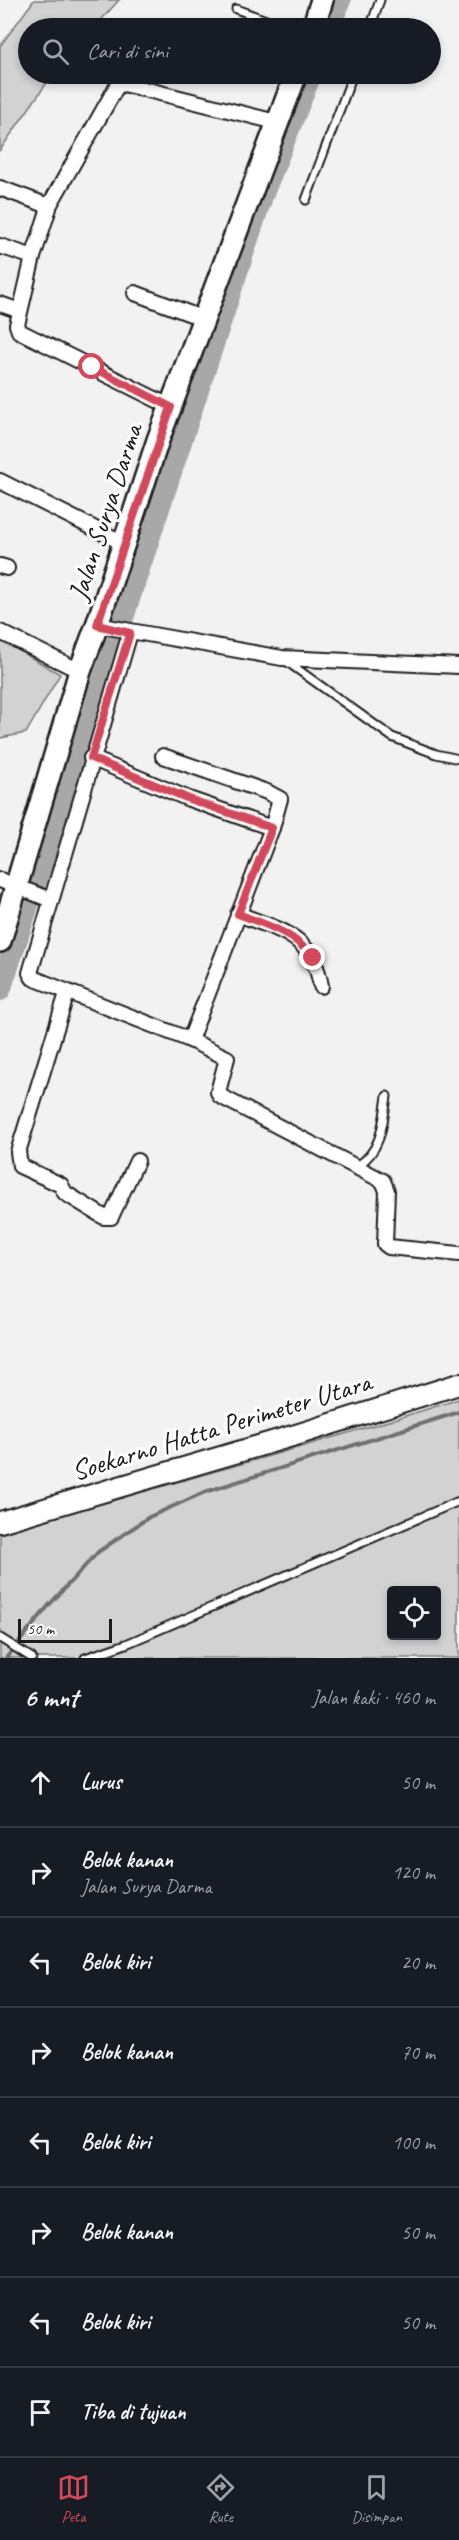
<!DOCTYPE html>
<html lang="id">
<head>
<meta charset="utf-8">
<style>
	:root { --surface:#171b24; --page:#20242c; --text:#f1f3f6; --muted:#9ea1a6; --line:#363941; --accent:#d1495b }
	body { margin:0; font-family:Caveat,sans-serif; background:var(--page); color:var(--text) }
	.controls { position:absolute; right:18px; bottom:18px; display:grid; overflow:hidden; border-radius:6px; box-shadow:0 3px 9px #0003 }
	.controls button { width:54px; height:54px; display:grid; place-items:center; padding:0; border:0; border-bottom:2px solid var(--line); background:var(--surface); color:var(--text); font:30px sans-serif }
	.scale { position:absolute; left:18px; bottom:15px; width:94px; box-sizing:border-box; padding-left:6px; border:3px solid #1c1c1c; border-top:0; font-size:16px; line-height:21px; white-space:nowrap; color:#1c1c1c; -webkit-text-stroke:4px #fff; paint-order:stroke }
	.stop { position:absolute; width:18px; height:18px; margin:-14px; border:4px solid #d1495b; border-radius:50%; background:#fff }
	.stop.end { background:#d1495b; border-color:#fff; box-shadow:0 2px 6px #0008 }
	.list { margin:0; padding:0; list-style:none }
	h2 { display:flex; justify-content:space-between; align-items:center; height:78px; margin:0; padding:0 24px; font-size:26px }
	h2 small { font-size:20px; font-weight:400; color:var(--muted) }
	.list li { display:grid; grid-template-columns:39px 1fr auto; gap:18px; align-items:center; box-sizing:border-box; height:90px; padding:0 24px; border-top:2px solid var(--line) }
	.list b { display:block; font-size:22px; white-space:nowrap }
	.list p { margin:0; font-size:20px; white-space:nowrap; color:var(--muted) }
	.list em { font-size:20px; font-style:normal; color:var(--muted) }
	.icon { flex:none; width:33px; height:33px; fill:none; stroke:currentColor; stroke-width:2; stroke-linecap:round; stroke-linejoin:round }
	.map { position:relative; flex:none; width:459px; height:1658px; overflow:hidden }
	.search { position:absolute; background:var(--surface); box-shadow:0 3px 9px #0003; left:18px; right:18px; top:18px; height:66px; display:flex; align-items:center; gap:15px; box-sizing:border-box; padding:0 21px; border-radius:33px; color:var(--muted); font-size:22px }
	.sheet { height:798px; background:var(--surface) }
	nav { display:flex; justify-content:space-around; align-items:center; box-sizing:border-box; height:84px; border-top:2px solid var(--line); background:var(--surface); font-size:16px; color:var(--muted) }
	nav a { display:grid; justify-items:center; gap:3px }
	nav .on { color:var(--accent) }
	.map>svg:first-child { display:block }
</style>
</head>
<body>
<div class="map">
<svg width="459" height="1658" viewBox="0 0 459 1658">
	<rect width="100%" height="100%" fill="#f2f2f2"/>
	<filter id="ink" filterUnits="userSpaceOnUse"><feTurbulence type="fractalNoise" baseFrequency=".0167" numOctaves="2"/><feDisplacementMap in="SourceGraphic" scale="12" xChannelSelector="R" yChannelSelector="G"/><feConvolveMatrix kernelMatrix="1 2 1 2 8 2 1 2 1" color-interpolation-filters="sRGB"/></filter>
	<g filter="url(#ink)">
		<g fill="#d2d2d2" stroke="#777" stroke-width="1.5" fill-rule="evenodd">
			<polygon points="34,0 119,0 94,28 28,28 28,74 53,74 0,150 0,46"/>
			<polygon points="0,640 60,674 26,733 0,738"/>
			<path d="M459 1399V1658H0V1534C153 1487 307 1448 459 1399ZM392 1590H436V1636H392Z"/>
		</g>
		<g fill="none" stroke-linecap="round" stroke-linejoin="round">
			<polyline stroke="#707070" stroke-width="4" points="6,1658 50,1604 98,1552 149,1517 205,1492 459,1412"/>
			<g stroke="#a8a8a8" stroke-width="22">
				<polyline points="329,28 340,0"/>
				<polyline points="0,990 262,196 311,74"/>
			</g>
			<g stroke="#1c1c1c" stroke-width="11">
				<g id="service">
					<polyline points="236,9 288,28"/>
					<polyline points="370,28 380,0"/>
					<polyline points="306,200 353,74"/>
					<polyline points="286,661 392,737 436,754 459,759"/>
					<path d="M357 1166C382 1151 383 1123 387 1096"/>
					<polyline points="0,1638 32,1658"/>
					<polyline points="85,1658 126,1644 459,1501"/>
				</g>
			</g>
			<g stroke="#1c1c1c" stroke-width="18">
				<g id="minor">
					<polyline points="0,188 46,205 49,208 33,257 17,325 19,331 171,407"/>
					<polyline points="49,206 117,86 124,84 276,122"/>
					<polyline points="0,246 33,257"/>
					<polyline points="135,293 204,319"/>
					<polyline points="0,304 20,311"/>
					<polyline points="0,481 123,543"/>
					<polyline points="0,566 7,568"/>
					<polyline points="97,625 282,658 459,666"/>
					<polyline points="0,632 80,671"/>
					<polyline points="130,633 30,973 33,978 190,1040 227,1058 218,1092 220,1096 383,1181 387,1191 385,1244 389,1247 459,1254"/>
					<polyline points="163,756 267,792 280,799 272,828 190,1040"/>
					<polyline points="91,758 189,799 272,828"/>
					<polyline points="0,880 51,900"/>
					<path d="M238 914C281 931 312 934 321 986"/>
					<polyline points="67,993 18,1152 20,1166 61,1185 65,1193 104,1217 111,1217 137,1161"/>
				</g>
			</g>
			<g stroke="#1c1c1c" stroke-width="24">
				<polyline id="secondary" points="0,1522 299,1434 459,1384"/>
			</g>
			<g stroke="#1c1c1c" stroke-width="26">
				<g id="primary">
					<polyline points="313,28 322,0"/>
					<polyline points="0,941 80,671 97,625 158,440 296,74"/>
				</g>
			</g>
			<use href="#service" stroke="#fff" stroke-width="7"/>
			<use href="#minor" stroke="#fff" stroke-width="14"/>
			<use href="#secondary" stroke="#fff" stroke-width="20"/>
			<use href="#primary" stroke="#fff" stroke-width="21"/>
		</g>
	</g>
	<g fill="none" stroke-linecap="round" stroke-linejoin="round" filter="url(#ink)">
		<path stroke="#d1495b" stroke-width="8" d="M92 367 171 407 97 625 130 633 91 758 189 799 272 828 238 914C267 925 294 932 313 958"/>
	</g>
	<g text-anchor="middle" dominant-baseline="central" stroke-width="6" stroke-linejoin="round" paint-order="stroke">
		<g font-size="28" fill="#1c1c1c" stroke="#fff">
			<text transform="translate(105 512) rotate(-72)">Jalan Surya Darma</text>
			<text transform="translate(221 1426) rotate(-17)">Soekarno Hatta Perimeter Utara</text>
		</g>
	</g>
</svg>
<div class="controls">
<button><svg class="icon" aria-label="locate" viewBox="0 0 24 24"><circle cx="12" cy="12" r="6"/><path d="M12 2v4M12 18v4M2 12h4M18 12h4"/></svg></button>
</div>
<div class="scale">50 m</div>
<div class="stop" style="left:92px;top:367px"></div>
<div class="stop end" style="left:313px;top:958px"></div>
<div class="search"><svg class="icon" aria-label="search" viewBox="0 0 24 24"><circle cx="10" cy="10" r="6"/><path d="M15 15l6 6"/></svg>Cari di sini</div>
</div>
<section class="sheet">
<h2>6 mnt<small>Jalan kaki · 460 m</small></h2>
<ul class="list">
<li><svg class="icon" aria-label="ahead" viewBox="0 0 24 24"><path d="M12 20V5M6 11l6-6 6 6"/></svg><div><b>Lurus</b></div><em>50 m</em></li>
<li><svg class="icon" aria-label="right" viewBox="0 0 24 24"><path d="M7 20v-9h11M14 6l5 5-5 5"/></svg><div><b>Belok kanan</b><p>Jalan Surya Darma</p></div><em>120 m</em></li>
<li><svg class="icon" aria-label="left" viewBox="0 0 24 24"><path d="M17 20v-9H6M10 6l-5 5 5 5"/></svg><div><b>Belok kiri</b></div><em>20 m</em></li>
<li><svg class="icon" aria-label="right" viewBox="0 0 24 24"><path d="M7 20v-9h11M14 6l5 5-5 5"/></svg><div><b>Belok kanan</b></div><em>70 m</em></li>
<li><svg class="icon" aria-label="left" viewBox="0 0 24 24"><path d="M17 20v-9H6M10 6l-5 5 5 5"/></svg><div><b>Belok kiri</b></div><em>100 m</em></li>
<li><svg class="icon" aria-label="right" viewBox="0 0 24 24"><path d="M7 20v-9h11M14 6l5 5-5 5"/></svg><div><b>Belok kanan</b></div><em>50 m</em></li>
<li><svg class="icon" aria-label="left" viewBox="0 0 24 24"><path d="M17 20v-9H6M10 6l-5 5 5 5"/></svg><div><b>Belok kiri</b></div><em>50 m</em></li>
<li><svg class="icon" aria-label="arrive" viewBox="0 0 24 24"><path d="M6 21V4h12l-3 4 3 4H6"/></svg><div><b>Tiba di tujuan</b></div></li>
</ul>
</section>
<nav>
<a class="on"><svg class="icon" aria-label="map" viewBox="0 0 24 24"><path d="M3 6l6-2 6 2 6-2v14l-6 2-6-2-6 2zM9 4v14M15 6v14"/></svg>Peta</a>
<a><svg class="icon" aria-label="directions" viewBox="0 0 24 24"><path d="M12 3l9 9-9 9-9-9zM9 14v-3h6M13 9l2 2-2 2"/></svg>Rute</a>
<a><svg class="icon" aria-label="saved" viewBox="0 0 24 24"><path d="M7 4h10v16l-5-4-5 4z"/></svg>Disimpan</a>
</nav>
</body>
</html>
